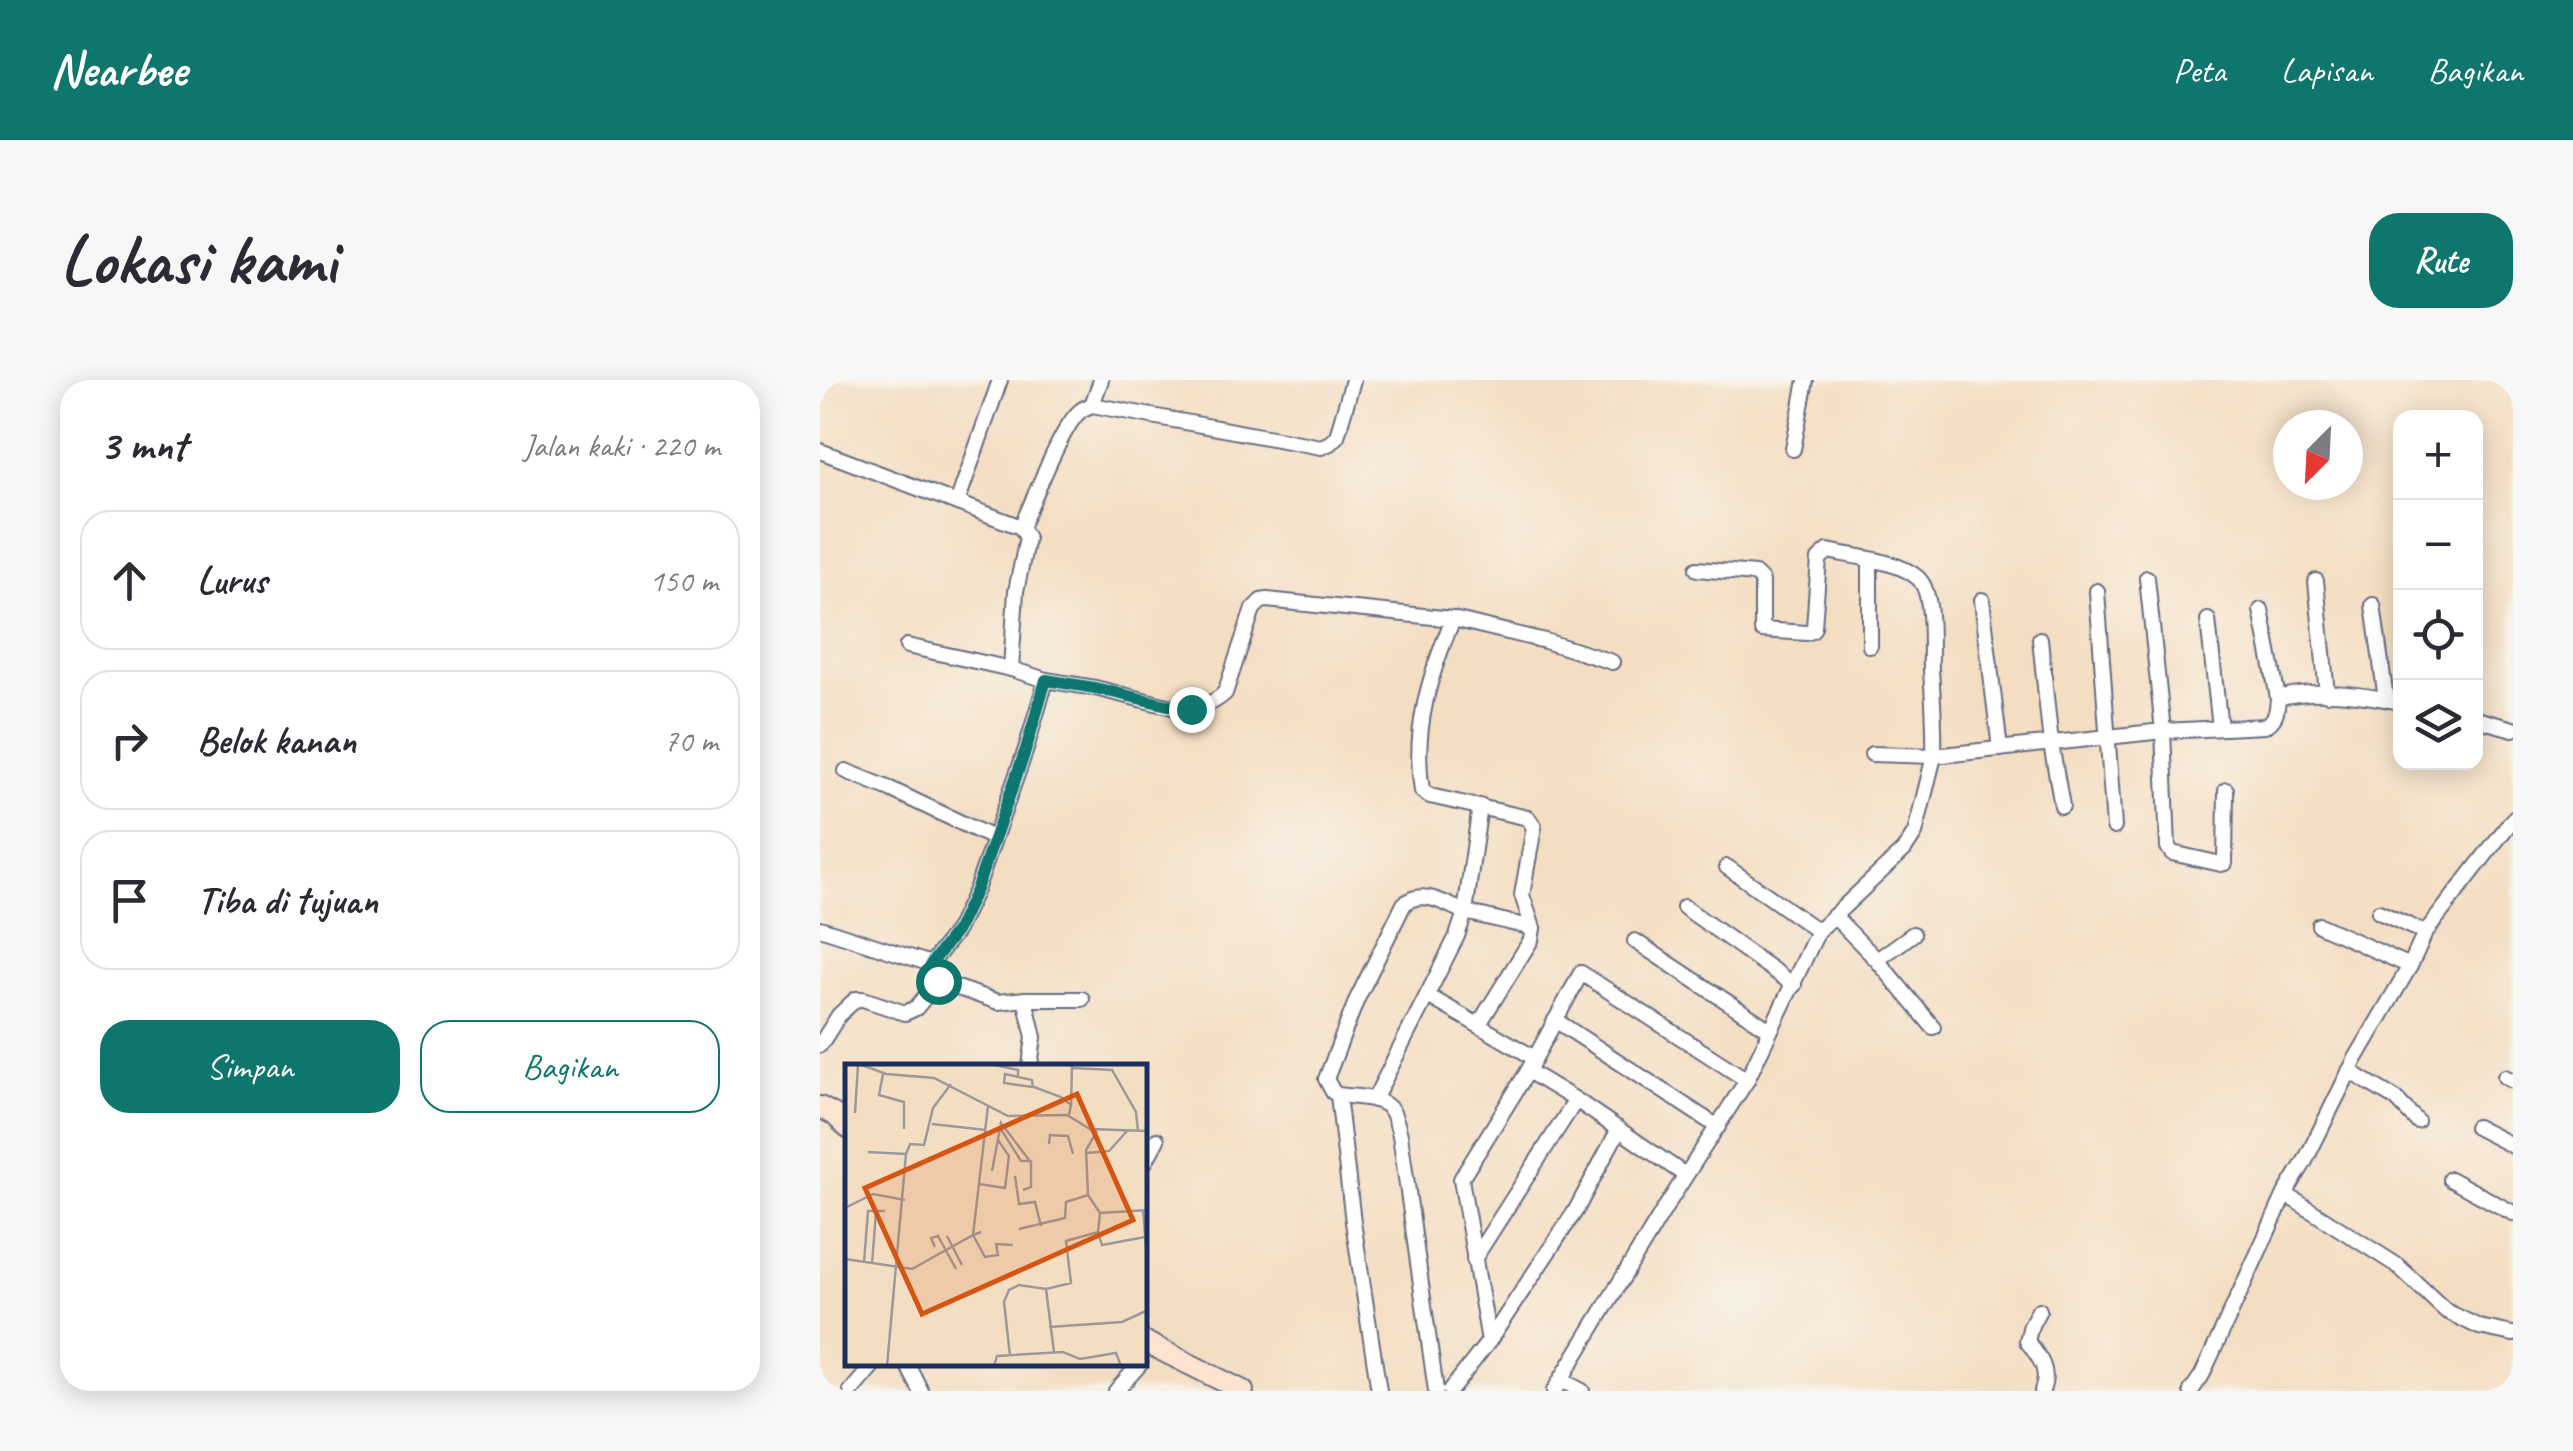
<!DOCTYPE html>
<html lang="id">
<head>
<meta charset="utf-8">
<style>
	:root { --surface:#fff; --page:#f7f7f7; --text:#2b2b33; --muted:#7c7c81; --line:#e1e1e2; --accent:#0f766e }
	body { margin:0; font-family:Caveat,sans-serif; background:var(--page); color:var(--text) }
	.controls { position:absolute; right:30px; top:30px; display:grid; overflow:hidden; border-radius:20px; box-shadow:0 5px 25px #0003 }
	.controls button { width:90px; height:90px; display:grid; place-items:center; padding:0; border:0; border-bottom:2px solid var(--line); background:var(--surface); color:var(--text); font:50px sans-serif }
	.compass { position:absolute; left:1453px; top:30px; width:90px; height:90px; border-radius:50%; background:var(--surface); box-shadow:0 5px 25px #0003; rotate:204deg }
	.stop { position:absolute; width:30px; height:30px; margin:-22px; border:8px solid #0f766e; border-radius:50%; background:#fff }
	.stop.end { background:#0f766e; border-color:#fff; box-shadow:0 2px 10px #0008 }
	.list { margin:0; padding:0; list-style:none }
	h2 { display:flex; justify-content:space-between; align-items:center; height:130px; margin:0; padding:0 40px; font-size:42px }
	h2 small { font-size:32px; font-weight:400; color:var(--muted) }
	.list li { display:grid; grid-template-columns:65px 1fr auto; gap:30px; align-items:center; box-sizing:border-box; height:140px; margin:0 20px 20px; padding:0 20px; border:2px solid var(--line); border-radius:30px }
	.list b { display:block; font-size:38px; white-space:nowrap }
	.list em { font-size:32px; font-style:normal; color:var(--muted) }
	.actions { display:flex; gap:20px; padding:30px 40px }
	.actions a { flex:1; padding:22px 0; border:2px solid var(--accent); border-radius:30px; text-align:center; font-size:35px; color:var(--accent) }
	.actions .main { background:var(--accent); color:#fff }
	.icon { flex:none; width:55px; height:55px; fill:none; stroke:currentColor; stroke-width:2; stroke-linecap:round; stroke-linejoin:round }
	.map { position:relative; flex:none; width:1693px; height:1011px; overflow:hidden; border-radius:30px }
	header { display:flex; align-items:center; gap:60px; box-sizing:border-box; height:140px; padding:0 50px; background:var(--accent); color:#fff }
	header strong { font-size:48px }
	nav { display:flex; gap:55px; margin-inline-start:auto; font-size:35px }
	.intro { display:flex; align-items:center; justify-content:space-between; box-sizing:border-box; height:240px; padding:0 60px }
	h1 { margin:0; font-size:70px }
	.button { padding:25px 45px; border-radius:30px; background:var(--accent); color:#fff; font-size:35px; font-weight:700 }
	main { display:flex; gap:60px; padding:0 60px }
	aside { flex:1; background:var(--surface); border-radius:30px; box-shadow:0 5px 25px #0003 }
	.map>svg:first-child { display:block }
</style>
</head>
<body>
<header>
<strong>Nearbee</strong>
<nav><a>Peta</a><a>Lapisan</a><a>Bagikan</a></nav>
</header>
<div class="intro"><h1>Lokasi kami</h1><a class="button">Rute</a></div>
<main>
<aside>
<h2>3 mnt<small>Jalan kaki · 220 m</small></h2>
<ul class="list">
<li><svg class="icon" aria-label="ahead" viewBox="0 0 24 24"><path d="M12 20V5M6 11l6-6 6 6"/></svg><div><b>Lurus</b></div><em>150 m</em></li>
<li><svg class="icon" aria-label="right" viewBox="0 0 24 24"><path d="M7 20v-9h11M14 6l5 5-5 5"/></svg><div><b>Belok kanan</b></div><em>70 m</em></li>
<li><svg class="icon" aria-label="arrive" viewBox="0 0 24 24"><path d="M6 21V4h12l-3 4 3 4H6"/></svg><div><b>Tiba di tujuan</b></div></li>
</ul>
<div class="actions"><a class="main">Simpan</a><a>Bagikan</a></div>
</aside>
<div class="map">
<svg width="1693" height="1011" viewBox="0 0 1693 1011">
	<rect width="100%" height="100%" fill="#f7f3e8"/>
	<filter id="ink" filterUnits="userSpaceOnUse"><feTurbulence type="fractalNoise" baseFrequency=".01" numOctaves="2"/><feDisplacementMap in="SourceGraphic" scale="20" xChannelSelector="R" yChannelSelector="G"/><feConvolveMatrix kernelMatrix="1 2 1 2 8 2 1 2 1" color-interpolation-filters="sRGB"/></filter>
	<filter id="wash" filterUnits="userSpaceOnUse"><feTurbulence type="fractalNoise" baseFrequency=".0048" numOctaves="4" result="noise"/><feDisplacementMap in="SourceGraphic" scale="40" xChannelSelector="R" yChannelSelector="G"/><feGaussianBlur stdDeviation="2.25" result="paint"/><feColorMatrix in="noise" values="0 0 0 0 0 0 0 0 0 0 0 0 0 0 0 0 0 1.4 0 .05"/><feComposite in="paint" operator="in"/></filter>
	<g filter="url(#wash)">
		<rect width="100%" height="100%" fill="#f4dec2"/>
	</g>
	<g filter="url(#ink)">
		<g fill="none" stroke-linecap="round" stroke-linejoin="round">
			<g stroke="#676c81" stroke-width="18">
				<g id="street">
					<polyline points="272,25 281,0"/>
					<polyline points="973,69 986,0"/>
					<path d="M0 71 201 147 207 158 196 211 191 289 226 300 275 308 360 329C377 329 392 325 405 313L433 229 441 221 447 220 633 239 725 261 792 282"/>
					<polyline points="137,123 180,0"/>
					<path d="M201 147C213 122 241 48 259 32 263 28 267 27 272 25L501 67 510 63 517 56 533 0"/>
					<polyline points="1050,179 1050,266"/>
					<path d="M877 189 935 194 942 201V250L986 253 992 251 994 247 999 179 1008 171C1033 177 1078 180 1098 198 1115 214 1110 267 1111 290 1113 319 1115 347 1114 376L1052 374"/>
					<polyline points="1327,198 1343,351 1348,467 1352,473 1401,484 1405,483 1406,410"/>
					<polyline points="1496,201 1507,314"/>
					<polyline points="1277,211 1294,447"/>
					<polyline points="1162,220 1180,369"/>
					<polyline points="1553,225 1566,319"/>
					<polyline points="1441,230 1458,318"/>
					<path d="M633 239C610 294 592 350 602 411L610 416 708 438 714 447 702 515 713 548 711 560 659 644"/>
					<polyline points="1388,240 1400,348"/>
					<polyline points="1220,259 1231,364 1242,426"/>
					<polyline points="87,266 191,289"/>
					<polyline points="1656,339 1693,349"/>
					<polyline points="26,391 70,409 173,458"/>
					<polyline points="660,426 645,532 713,548"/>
					<polyline points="907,487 998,551"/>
					<polyline points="864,527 974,605"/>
					<polyline points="1559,532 1605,553"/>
					<polyline points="1014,536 1057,580 1113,647"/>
					<polyline points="1499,545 1590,586"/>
					<polyline points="0,548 111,584"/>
					<polyline points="815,561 950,650"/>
					<polyline points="1057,580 1093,554"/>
					<polyline points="112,599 178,622 205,619 262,619"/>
					<polyline points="608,616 713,677"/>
					<polyline points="205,619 214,657 210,686"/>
					<polyline points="735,640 898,747"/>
					<polyline points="0,665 19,635 36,619 43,619 85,633 96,628 110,611 111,584 137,550 156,510 206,369 226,300"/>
					<polyline points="708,691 756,720 865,795"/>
					<polyline points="1529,691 1576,719 1597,741"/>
					<polyline points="1685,697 1693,701"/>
					<polyline points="518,715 533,842 559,1011"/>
					<path d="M554 720 637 556 645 532C625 524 602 508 584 524L537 619 506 699 513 712 518 715C534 717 562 716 572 731 576 738 578 748 580 755L616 1011"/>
					<polyline points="1656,747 1693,766"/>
					<polyline points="325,782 337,760"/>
					<polyline points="1630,799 1693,833"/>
					<polyline points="1465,814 1578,886 1626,931 1659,947 1693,954"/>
					<polyline points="654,879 756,720"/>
					<path d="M1219 930 1211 945 1207 961C1220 978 1230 990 1222 1011"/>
					<polyline points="669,961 641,799 708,691 761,593 927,700"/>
					<polyline points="87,984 101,1011"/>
					<polyline points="741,1000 762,1011"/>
					<polyline points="31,1011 54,984"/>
					<polyline points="296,1011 320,984"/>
					<polyline points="630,1011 669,961 756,830 799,749"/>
					<path d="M734 1011 845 828 927 700 998 551 1084 470 1095 453 1114 376 1343 351 1445 346C1457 339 1457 330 1458 318 1493 308 1545 315 1580 322"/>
					<polyline points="1371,1011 1382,995 1465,814 1485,781 1535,680 1590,586 1605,553 1693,439"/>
				</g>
			</g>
			<g stroke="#676c81" stroke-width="24">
				<g id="secondary">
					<polyline points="0,727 15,735 28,748"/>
					<polyline points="325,962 423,1011"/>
				</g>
			</g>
			<use href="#street" stroke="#fff" stroke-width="14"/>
			<use href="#secondary" stroke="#fde4d1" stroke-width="20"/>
		</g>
	</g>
	<g fill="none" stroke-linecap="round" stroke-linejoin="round" filter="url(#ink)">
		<polyline stroke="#0f766e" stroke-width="12" points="118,601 112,599 111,584 137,550 156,510 206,369 226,300 275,308 360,328 371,329"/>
	</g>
	<g transform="translate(25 684)">
		<rect width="302" height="302" fill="#f4dec2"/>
		<path fill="none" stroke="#9d989a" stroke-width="2.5" d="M17 1 41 10 89 14 163 52 222 51 245 65 303 67M150 1 173 6V13M228 4 267 6 291 48 293 67M38 10 34 31 59 38V65M160 10 187 16 188 23 159 19ZM189 23 216 33 226 41 224 51M226 41 227 1M10 49 13 1M87 60 141 66M154 62 176 97H186V123L178 126M204 80 205 71 223 72 228 90M23 88 61 90M242 89 264 87 282 67M147 107 156 59 184 96M170 112 174 140 190 138 196 162M134 120 160 124 164 92 153 76M243 131 241 86 252 67M0 144 28 130 60 136M298 146 302 196M255 149 303 146M174 165 220 154 221 138 243 131 255 149 253 168 221 177 226 219 201 225 209 288M136 168 128 171 140 193 153 191 151 180 168 181M253 168 257 181 300 173M102 172 117 201M90 183 86 174 93 172 111 205M0 195 67 205 128 171 143 42M19 199 23 147H40M27 200 31 148M204 263 277 258 303 246M165 292 159 238 164 226 174 221 201 225M42 302 61 90 65 80 79 81 88 44 106 20M149 302 152 292 218 288 235 295 271 289 276 302"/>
		<path fill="#d45514" fill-opacity="0.15" stroke="#d45514" stroke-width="5" d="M232 30 288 156 77 250 20 124Z"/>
		<rect width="302" height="302" fill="none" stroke="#1b2f5e" stroke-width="5"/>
	</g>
</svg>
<div class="controls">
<button>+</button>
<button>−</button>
<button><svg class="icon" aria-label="locate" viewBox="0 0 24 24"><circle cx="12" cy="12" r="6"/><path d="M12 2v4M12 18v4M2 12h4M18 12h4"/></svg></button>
<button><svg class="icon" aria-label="layers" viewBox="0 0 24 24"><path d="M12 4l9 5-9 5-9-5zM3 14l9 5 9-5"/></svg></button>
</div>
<svg class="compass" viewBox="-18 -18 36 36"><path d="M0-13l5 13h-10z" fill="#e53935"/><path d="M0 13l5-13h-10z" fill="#7c7c81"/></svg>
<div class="stop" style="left:118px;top:601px"></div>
<div class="stop end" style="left:371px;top:329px"></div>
</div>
</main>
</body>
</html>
